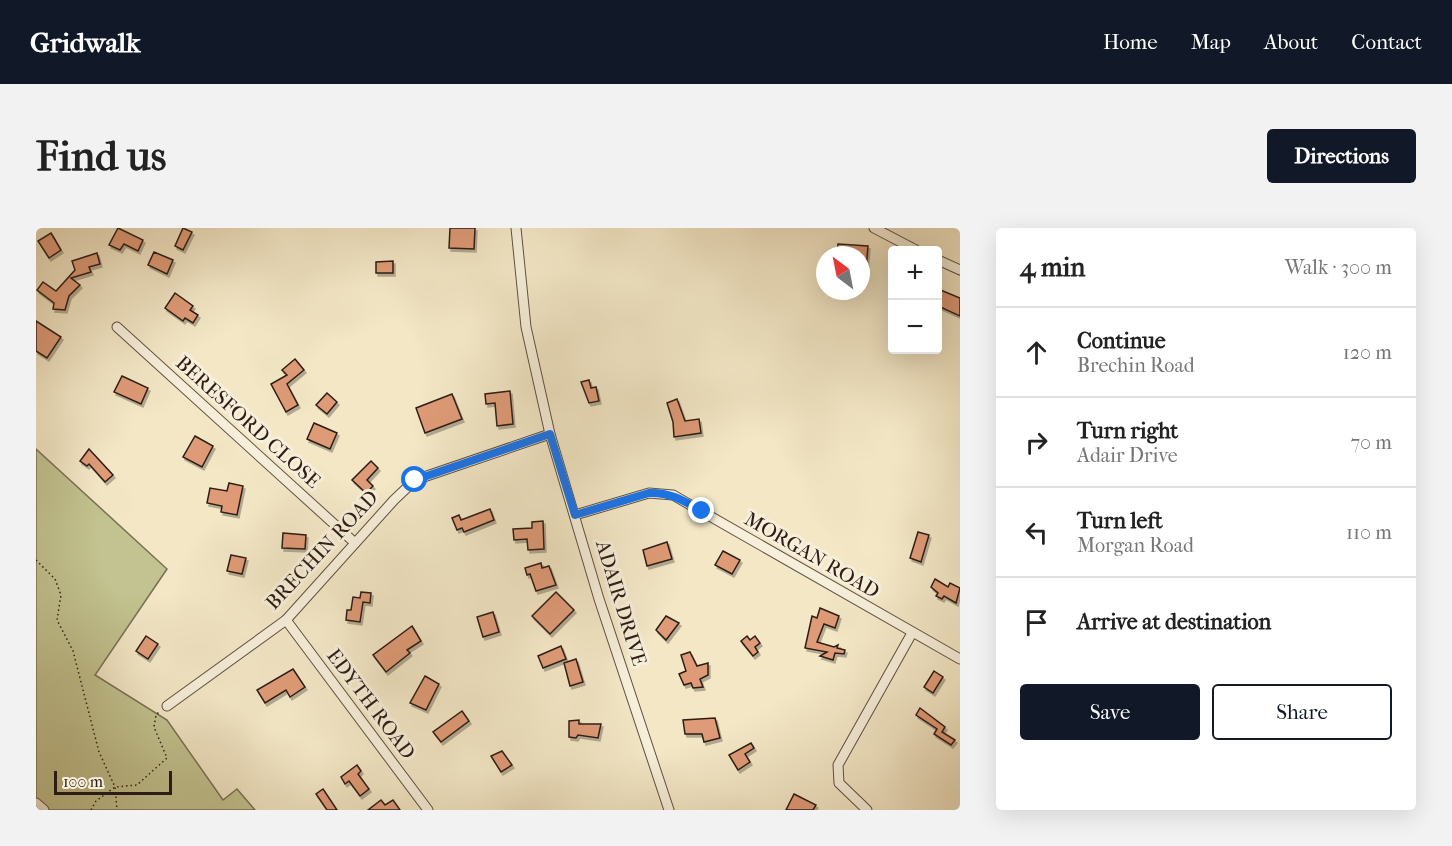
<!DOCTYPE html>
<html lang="en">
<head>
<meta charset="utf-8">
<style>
	:root { --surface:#fff; --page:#f2f2f2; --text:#222; --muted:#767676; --line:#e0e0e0; --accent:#111827 }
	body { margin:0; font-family:"IM FELL French Canon",serif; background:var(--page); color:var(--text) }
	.controls { position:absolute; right:18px; top:18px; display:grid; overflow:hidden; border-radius:6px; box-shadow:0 6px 24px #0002 }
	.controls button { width:54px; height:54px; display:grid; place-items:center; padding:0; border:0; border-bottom:2px solid var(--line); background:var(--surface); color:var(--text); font:30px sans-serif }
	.compass { position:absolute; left:780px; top:18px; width:54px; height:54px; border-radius:50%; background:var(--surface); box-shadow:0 6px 24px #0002; rotate:328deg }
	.scale { position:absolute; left:18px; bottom:15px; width:118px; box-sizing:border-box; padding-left:6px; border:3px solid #2d1d16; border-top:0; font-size:16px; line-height:21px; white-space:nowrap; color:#2d1d16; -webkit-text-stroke:4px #f7efda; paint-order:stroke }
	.stop { position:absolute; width:18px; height:18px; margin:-14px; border:4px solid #1a73e8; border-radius:50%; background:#fff }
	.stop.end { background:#1a73e8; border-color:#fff; box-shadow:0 2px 6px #0008 }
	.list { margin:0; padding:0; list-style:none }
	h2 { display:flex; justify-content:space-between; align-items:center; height:78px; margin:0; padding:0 24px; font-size:26px }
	h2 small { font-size:20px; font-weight:400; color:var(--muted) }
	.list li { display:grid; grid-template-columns:39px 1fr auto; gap:18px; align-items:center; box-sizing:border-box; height:90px; padding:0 24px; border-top:2px solid var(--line) }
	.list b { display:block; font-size:22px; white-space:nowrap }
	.list p { margin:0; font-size:20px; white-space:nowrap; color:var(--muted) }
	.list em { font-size:20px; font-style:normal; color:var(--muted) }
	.actions { display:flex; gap:12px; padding:18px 24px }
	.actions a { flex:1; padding:14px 0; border:2px solid var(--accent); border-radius:6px; text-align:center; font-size:21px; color:var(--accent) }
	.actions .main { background:var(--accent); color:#fff }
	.icon { flex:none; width:33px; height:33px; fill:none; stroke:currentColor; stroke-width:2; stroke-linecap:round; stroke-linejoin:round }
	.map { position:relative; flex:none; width:924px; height:582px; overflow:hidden; border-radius:6px }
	header { display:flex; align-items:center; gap:36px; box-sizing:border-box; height:84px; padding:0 30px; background:var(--accent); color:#fff }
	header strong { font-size:28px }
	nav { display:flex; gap:33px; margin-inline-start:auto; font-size:21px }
	.intro { display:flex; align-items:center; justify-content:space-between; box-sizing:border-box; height:144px; padding:0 36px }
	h1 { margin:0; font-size:42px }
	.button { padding:15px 27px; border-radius:6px; background:var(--accent); color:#fff; font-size:21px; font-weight:700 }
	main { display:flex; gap:36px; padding:0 36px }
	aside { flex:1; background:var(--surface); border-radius:6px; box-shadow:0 6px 24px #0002 }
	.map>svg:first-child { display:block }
</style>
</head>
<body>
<header>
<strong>Gridwalk</strong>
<nav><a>Home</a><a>Map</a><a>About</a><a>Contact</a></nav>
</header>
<div class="intro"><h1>Find us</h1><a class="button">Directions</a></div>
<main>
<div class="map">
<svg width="924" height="582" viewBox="0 0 924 582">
	<defs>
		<filter id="shadow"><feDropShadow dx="2" dy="3" stdDeviation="0" flood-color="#0004"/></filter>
	</defs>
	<rect width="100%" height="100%" fill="#f3e7c6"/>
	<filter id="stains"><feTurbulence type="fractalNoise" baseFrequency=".00333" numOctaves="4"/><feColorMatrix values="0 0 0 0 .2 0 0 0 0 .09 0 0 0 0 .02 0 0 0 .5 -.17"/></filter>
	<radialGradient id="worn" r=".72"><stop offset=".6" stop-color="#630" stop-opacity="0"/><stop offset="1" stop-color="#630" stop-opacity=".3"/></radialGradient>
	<polygon fill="#c2c390" stroke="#787053" stroke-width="1.5" points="0,221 131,341 59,447 131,492 187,572 201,561 219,582 0,582"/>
	<g fill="#df9b77" stroke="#2d1d16" stroke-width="1.5" filter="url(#shadow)">
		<polygon points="82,0 107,12 102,23 88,16 84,22 73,17"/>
		<polygon points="147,0 156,4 147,22 139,18"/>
		<polygon points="414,0 439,0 438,21 413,20"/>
		<polygon points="15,5 25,22 13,30 2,13"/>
		<polygon points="802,16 832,18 830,42 825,41 825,27 801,27"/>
		<polygon points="118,24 137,32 131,46 112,37"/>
		<polygon points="61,25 64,36 53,39 55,44 35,50 44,57 33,68 29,82 17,81 18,75 1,62 7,54 20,63 39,42 36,33"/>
		<polygon points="357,33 357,45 340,45 340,34"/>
		<polygon points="902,61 924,70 924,88 902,78"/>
		<polygon points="139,65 157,78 154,82 162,87 157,95 149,90 147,93 129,80"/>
		<polygon points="0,93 25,109 11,130 0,123"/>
		<polygon points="259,131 268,142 251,156 262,177 250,184 235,156 251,147 246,142"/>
		<polygon points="86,148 112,160 105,176 78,164"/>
		<polygon points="553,152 555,160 560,159 563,173 553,175 545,154"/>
		<polygon points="474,163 477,196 461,198 459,175 450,176 449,166"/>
		<polygon points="291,165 301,174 291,186 280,177"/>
		<polygon points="416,166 426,191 389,205 380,180"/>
		<polygon points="641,171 649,193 663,191 665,205 638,209 637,194 631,175"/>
		<polygon points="278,195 301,205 294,221 271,211"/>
		<polygon points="159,208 177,218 166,239 147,229"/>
		<polygon points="53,221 77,247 69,254 53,236 51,238 44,233"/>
		<polygon points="335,233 342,240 331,252 337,258 330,265 316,252"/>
		<polygon points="193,255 207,258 201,287 185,284 186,278 171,275 174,260 191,263"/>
		<polygon points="454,281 458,292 428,304 426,300 421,302 416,290 423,287 425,292"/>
		<polygon points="507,293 508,321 492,322 491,311 478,312 477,301 496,300 496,294"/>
		<polygon points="882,304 893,307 885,334 874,330"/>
		<polygon points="247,305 270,307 269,321 246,320"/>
		<polygon points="631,314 636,331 611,338 607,322"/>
		<polygon points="687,323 704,332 696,346 679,337"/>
		<polygon points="195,327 210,330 206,346 191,343"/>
		<polygon points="505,335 506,340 513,338 520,357 500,363 494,346 491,347 489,340"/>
		<polygon points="899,351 912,359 914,355 924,360 920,375 908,368 906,371 900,368 902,365 895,359"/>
		<polygon points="325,364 335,365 334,375 327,374 324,394 310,392 311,382 315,382 317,369 324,370"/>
		<polygon points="520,364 538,382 514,406 496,388"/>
		<polygon points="784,380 803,388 799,400 788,396 781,414 798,419 802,417 801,420 809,422 808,426 799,425 797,432 784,428 791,424 769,420 776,388 781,390"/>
		<polygon points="457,384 463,404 447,409 441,389"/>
		<polygon points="630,388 643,395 630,412 620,402"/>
		<polygon points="376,398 385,413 371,422 374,425 350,444 337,427"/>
		<polygon points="110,408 122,416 112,431 100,423"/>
		<polygon points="711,408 714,412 719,408 724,415 719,419 722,424 717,428 705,413"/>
		<polygon points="525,418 530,431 507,440 502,428"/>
		<polygon points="654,424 661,438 672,435 672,447 664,451 667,459 657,460 655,455 648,457 643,446 650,443 645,427"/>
		<polygon points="540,431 547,454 534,458 528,435"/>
		<polygon points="257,441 269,459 254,469 250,462 229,475 221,462"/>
		<polygon points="898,443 907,449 897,465 888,459"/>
		<polygon points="389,448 403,456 390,482 374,475"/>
		<polygon points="884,480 909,499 906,504 919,512 915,517 898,506 901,501 880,487"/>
		<polygon points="426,483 433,493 405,514 397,504"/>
		<polygon points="679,490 684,510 668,514 666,506 649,506 647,492"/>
		<polygon points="543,492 543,496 565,496 562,510 542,507 540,510 533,509 533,493"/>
		<polygon points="715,515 718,520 709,526 714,534 702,542 693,527"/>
		<polygon points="466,523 476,537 465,544 455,528"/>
		<polygon points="321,537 325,543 322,546 333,561 324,568 313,553 309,556 305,549"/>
		<polygon points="287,561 301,582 291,582 280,566"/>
		<polygon points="758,566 780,577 777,582 750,582"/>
		<polygon points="345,572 349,577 357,572 364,582 332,582"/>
	</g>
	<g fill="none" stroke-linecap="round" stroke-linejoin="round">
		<g stroke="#5e5042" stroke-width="11">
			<g id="minor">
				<polyline points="480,0 490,99 514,206 563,371 633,582"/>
				<polyline points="838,0 880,22"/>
				<polyline points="902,32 924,42"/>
				<polyline points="81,99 319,315"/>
				<polyline points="539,287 613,265 637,267 924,431"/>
				<polyline points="250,392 392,582"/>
				<polyline points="131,478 250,392 358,272 379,252 514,206"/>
				<polyline points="0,575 8,582"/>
				<polyline points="831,582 803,555 802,537 876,405"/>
			</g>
		</g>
		<g stroke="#2d1d16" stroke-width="1.5" stroke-dasharray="1.5 3" stroke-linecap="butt">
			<polyline points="0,332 19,351 25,367 21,392 37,423 63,524 79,559 81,582"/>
			<polyline points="55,582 60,573 79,559 101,557 131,530 118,499 120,487 123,484"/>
		</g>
		<use href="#minor" stroke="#f7efda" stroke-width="9"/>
	</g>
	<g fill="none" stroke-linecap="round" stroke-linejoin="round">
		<path stroke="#1a73e8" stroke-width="8" d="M379 252 514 206 539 287 613 265C634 264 648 273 666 283"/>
	</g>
	<g text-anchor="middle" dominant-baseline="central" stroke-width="6" stroke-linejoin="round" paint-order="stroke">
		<g font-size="20" fill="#2d1d16" stroke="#f7efda">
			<text transform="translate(212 194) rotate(42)">BERESFORD CLOSE</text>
			<text transform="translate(286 322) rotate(-47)">BRECHIN ROAD</text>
			<text transform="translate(776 327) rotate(30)">MORGAN ROAD</text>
			<text transform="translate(585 375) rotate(73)">ADAIR DRIVE</text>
			<text transform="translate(335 476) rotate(53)">EDYTH ROAD</text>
		</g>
	</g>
	<rect width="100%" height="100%" filter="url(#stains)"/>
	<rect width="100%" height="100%" fill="url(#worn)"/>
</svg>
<div class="controls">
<button>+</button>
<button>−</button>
</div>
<svg class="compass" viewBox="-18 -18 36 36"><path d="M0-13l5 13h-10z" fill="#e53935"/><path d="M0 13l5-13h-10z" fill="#767676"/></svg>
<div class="scale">100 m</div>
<div class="stop" style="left:379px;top:252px"></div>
<div class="stop end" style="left:666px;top:283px"></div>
</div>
<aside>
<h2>4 min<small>Walk · 300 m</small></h2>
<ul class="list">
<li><svg class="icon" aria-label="ahead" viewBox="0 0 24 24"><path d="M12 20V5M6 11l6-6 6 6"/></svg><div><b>Continue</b><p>Brechin Road</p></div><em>120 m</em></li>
<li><svg class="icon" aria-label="right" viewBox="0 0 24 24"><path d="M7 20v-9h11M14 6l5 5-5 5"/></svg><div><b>Turn right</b><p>Adair Drive</p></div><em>70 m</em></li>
<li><svg class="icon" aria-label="left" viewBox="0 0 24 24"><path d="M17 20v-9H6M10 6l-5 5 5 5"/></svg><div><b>Turn left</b><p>Morgan Road</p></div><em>110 m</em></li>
<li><svg class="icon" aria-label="arrive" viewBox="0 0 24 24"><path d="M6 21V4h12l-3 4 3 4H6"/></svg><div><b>Arrive at destination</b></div></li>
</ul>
<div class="actions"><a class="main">Save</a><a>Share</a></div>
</aside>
</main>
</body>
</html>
